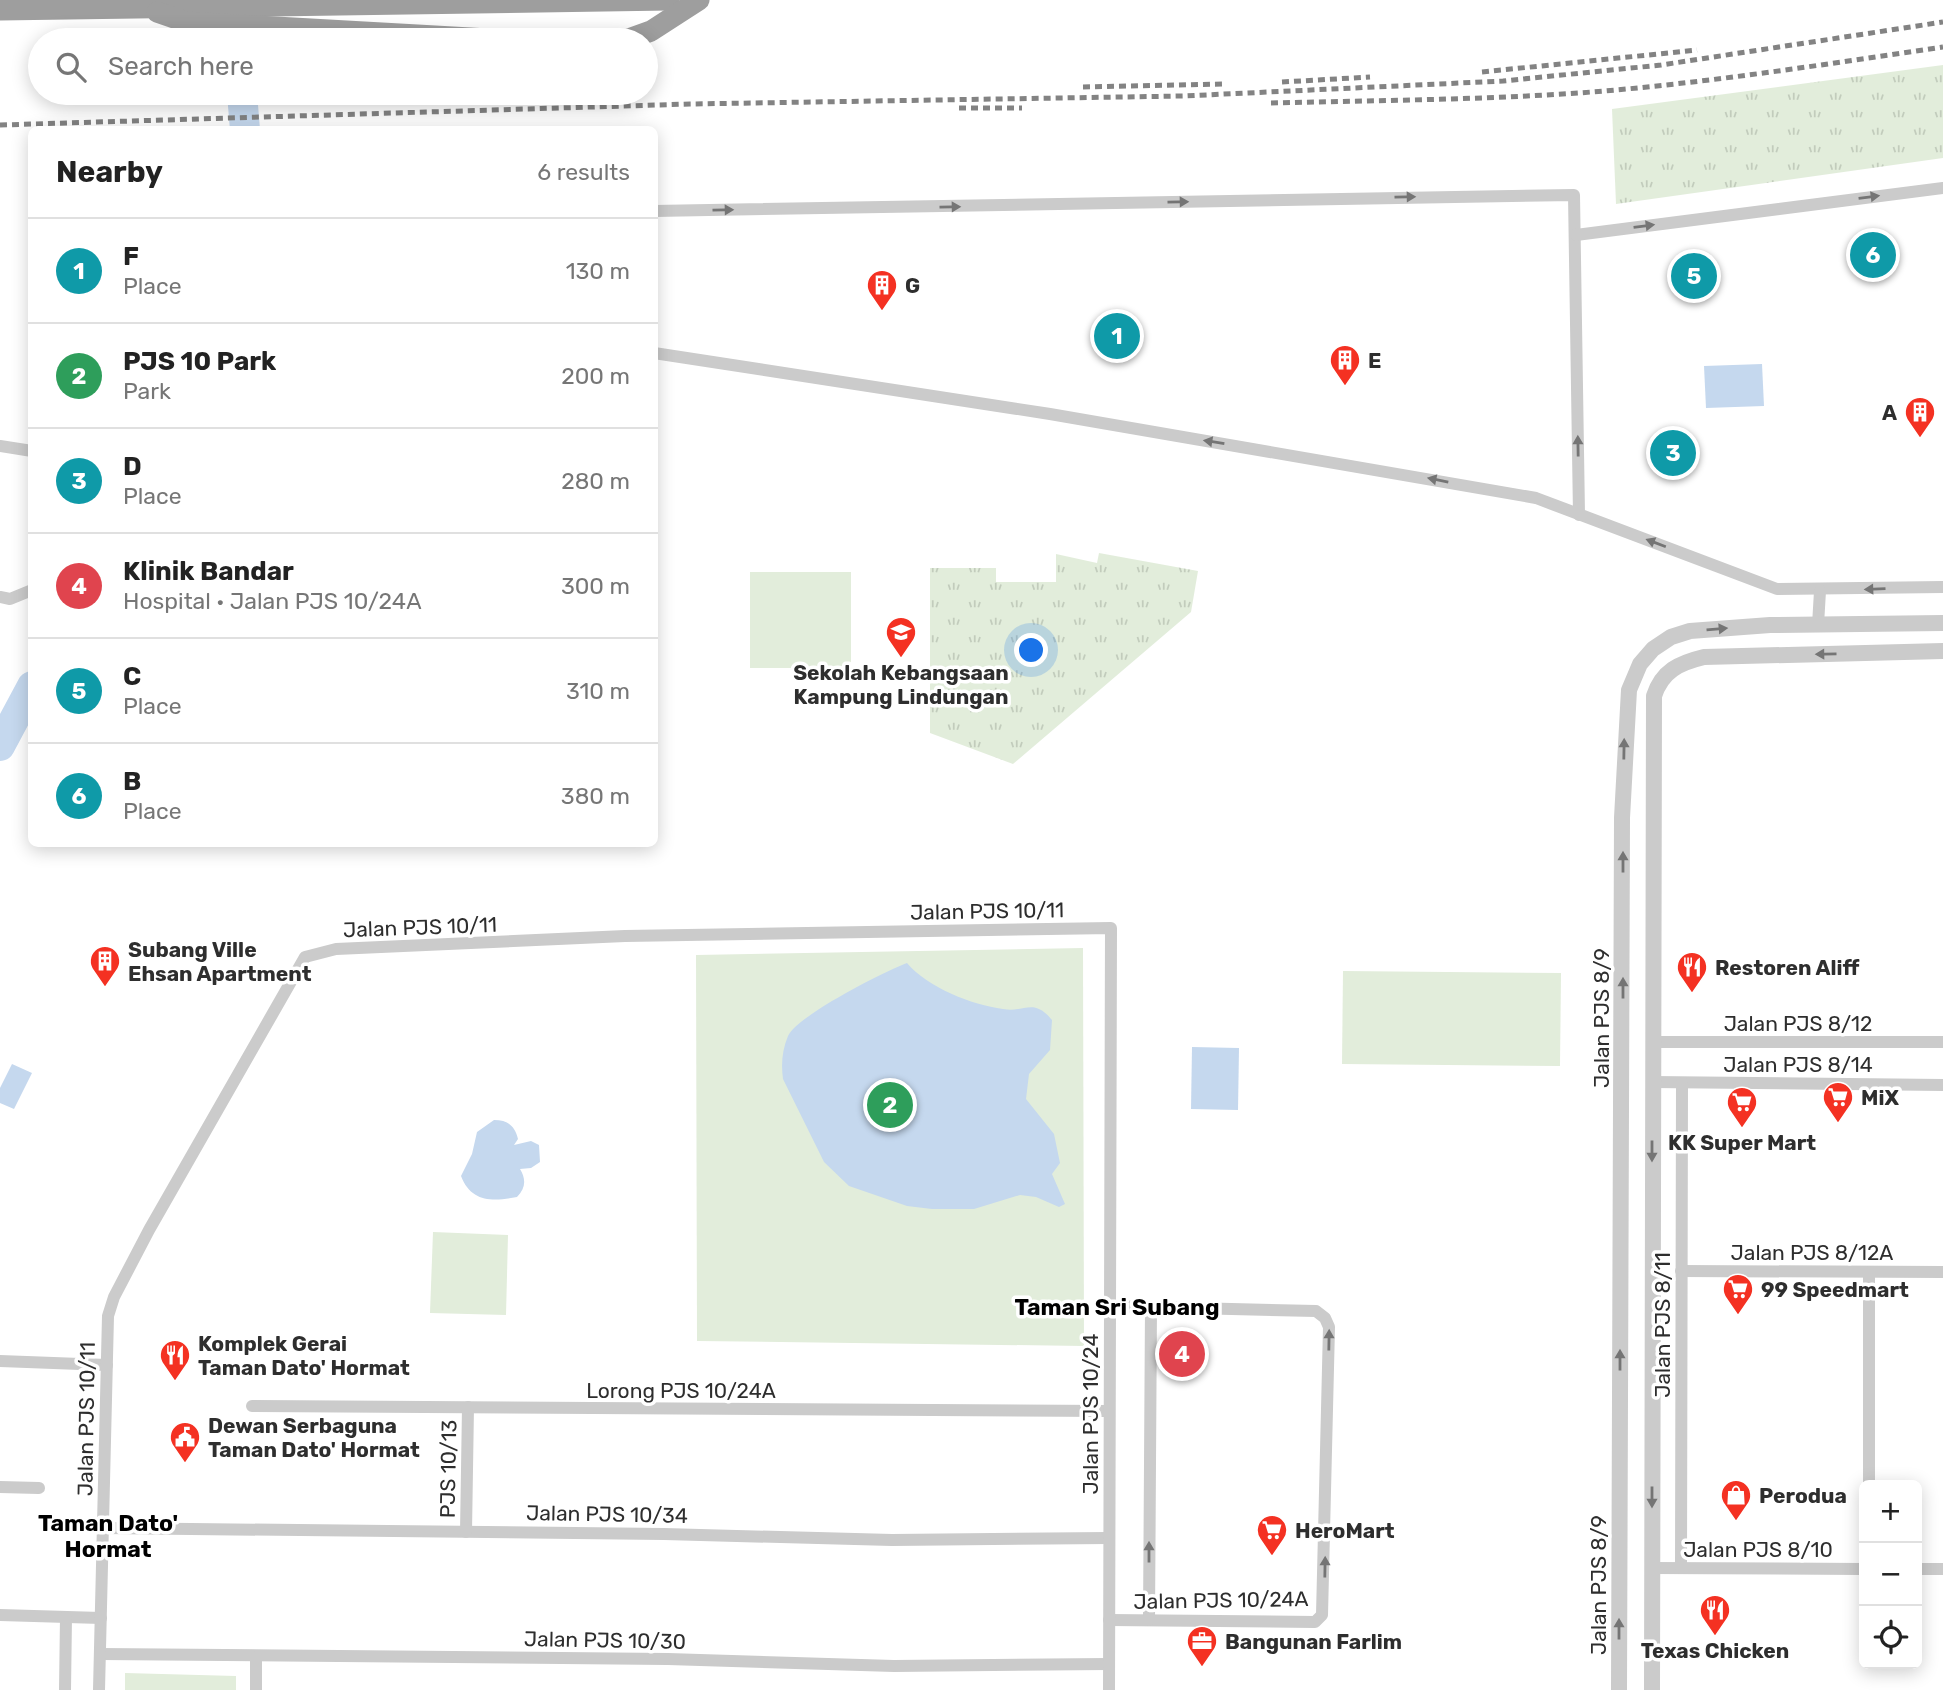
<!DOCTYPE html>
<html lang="en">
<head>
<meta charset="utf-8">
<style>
	:root { --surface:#fff; --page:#f2f2f2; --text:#222; --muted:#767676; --line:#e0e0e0; --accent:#f43122 }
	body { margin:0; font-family:Rubik,sans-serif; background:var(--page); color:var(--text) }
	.controls { position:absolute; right:21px; bottom:21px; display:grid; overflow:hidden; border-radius:10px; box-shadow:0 4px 18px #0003 }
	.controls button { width:63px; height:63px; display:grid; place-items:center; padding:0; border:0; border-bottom:2px solid var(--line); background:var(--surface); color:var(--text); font:35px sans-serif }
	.you { position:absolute; left:1032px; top:651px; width:24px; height:24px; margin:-18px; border:5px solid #fff; border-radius:50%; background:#1a73e8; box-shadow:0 0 0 10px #1a73e833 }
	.badge { display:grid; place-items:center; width:46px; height:46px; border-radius:50%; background:var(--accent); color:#fff; font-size:23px; font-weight:700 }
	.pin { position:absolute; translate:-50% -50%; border:4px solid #fff; box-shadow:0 2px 7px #0006 }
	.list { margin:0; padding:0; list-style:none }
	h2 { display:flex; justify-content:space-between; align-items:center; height:91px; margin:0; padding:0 28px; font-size:30px }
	h2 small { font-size:23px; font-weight:400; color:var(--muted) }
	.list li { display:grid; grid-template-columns:46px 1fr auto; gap:21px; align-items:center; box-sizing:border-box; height:105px; padding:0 28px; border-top:2px solid var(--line) }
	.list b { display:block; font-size:26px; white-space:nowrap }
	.list p { margin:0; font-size:23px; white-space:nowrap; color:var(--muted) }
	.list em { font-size:23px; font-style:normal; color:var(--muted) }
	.icon { flex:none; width:38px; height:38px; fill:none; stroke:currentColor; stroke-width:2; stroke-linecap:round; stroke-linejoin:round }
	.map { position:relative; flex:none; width:1943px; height:1690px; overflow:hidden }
	.search { position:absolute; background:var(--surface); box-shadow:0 4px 18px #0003; left:28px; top:28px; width:630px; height:77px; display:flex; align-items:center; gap:18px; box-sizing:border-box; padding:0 24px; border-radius:38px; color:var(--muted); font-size:26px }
	.panel { position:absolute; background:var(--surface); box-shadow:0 4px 18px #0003; left:28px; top:126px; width:630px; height:721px; border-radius:10px }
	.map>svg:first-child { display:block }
</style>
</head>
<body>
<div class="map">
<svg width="1943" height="1690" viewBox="0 0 1943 1690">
	<defs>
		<pattern id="grass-tufts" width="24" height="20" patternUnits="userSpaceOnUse" patternTransform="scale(1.75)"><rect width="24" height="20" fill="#e2eddb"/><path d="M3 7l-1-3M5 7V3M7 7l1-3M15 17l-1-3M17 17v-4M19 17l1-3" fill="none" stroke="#c2ccbc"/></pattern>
	</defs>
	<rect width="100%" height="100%" fill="#fff"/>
	<g fill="url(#grass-tufts)">
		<polygon points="1943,65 1943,158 1616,204 1612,109"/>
		<polygon points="1099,553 1198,571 1191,612 1013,764 930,733 930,568 996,568 996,582 1056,582 1056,554 1097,563"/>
	</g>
	<g fill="#e2eddb">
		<rect x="750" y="572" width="101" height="96"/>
		<polygon points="1083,948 1084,1346 697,1341 696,955"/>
		<polygon points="1343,971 1561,973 1560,1066 1342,1064"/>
		<polygon points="433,1232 508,1235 506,1315 430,1313"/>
		<polygon points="125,1673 236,1676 236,1690 125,1690"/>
	</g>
	<g fill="#c5d8ee">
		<polygon points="1762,364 1764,406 1706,408 1704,366"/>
		<path d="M907 963C927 987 972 1005 1003 1009 1025 1013 1033 997 1052 1020L1050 1050 1029 1074 1026 1099 1054 1134 1060 1163 1052 1174 1065 1204 1059 1207 1036 1197 1020 1195 974 1209H932L907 1206 849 1186 824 1162 783 1079C781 1065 782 1050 788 1036 797 1016 883 972 907 963Z"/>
		<polygon points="1192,1047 1239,1048 1238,1110 1191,1109"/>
		<polygon points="12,1064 32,1073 14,1109 0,1103 0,1088"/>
		<path d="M494 1120C508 1120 515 1126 518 1139L514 1145 531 1141 539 1145 540 1162 531 1168 520 1169C526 1179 526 1188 517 1197 492 1202 471 1202 461 1176L472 1154 477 1132Z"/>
	</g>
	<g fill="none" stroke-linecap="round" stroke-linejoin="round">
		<g stroke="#c5d8ee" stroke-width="30">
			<polyline points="242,93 245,130"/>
			<polyline points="0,746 32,686"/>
		</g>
		<g stroke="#cbcbcb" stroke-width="12">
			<polyline points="654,211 1574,195 1579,515"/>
			<polyline points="1576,235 1943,188"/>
			<polyline points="654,353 1050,414 1536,498 1777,589 1943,587"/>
			<polyline points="0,446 32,451"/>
			<polyline points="0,597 10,599 32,590"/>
			<polyline points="1818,625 1820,591"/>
			<polyline points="1652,1042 1943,1042"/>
			<polyline points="1652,1082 1943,1085"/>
			<polyline points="1681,1271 1943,1272"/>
			<polyline points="0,1361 107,1365"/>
			<polyline points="252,1406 1109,1411"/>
			<polyline points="1869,1485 1869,1272"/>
			<polyline points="0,1487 39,1488"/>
			<polyline points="103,1528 664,1534 892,1540 1109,1538"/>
			<polyline points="466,1532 468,1407"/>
			<polyline points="1651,1568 1864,1569"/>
			<polyline points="1681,1568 1682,1083"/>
			<polyline points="1917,1569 1943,1569"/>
			<polyline points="0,1615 101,1618"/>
			<polyline points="1109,1620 1315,1622 1322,1615 1329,1327 1325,1318 1316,1311 1110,1306"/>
			<polyline points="1149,1620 1151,1307"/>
			<polyline points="100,1654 668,1659 894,1666 1109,1664"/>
			<polyline points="65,1690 66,1617"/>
			<polyline points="99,1690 108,1316 114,1297 149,1230 305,957 336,949 625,936 1111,928 1109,1690"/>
			<polyline points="256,1690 256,1657"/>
		</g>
		<g stroke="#cbcbcb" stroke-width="16">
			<polyline points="1619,1690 1622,818 1629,690 1640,664 1653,649 1671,637 1690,631 1770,625 1943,623"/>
			<path d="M1652 1690 1654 696C1662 671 1679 663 1704 657L1943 651"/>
		</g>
		<g stroke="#9e9e9e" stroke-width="21">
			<polyline points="0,10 669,0"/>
			<polyline points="157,12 186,22 506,40"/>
			<polyline points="626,40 651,31 699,0"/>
		</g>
		<g stroke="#838383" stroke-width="5" stroke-dasharray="7 5" stroke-linecap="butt">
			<polyline points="1482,72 1697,50"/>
			<polyline points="1282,82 1370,77"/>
			<polyline points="1083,87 1223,84"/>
			<path d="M1271 103C1386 100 1502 100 1616 90 1726 80 1834 63 1943 47"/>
			<polyline points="959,108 1022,108"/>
			<polyline points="0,125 690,104 1183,96 1503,81 1661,65 1943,22"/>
		</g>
	</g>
	<defs><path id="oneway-solid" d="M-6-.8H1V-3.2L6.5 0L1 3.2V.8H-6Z" transform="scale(1.75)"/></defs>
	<g fill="#757575">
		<use href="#oneway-solid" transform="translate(1405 197) rotate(-1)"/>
		<use href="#oneway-solid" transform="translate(1869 197) rotate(-7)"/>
		<use href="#oneway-solid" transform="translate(1178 202) rotate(-1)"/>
		<use href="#oneway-solid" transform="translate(950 207) rotate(-1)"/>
		<use href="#oneway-solid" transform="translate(723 210) rotate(-1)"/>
		<use href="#oneway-solid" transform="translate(1644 226) rotate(-7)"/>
		<use href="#oneway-solid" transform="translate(1214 442) rotate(-171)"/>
		<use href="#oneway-solid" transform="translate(1578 446) rotate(-91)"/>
		<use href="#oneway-solid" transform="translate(1438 480) rotate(-169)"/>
		<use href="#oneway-solid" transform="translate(1656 543) rotate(-159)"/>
		<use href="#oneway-solid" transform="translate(1875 589) rotate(178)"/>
		<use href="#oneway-solid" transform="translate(1717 629) rotate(-5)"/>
		<use href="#oneway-solid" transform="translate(1826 654) rotate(179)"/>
		<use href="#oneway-solid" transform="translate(1624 749) rotate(-89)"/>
		<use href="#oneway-solid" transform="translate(1623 862) rotate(-90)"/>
		<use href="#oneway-solid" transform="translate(1623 988) rotate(-90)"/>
		<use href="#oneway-solid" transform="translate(1652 1151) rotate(90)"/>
		<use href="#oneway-solid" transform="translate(1329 1340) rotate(-89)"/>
		<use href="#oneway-solid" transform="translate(1620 1360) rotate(-90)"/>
		<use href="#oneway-solid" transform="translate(1652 1497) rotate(90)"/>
		<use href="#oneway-solid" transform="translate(1149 1552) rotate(-90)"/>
		<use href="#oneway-solid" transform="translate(1325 1567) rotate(-89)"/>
		<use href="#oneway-solid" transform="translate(1619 1629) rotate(-90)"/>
	</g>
	<defs>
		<g id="building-pin" transform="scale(1.575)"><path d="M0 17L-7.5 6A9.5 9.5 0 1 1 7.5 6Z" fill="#f43122" stroke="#fff"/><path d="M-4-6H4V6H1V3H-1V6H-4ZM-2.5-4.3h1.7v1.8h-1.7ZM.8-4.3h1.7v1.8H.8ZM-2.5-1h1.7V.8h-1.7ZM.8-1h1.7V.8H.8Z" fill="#fff"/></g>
		<g id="school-pin" transform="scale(1.575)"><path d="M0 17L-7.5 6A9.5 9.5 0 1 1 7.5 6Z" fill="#f43122" stroke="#fff"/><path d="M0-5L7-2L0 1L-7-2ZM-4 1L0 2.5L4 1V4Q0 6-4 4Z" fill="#fff"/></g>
		<g id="restaurant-pin" transform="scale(1.575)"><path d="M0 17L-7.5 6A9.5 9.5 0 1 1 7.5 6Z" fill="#f43122" stroke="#fff"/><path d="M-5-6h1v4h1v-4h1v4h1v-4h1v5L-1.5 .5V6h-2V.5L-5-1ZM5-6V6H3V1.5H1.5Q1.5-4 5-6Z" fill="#fff"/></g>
		<g id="supermarket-pin" transform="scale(1.575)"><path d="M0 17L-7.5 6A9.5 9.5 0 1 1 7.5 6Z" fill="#f43122" stroke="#fff"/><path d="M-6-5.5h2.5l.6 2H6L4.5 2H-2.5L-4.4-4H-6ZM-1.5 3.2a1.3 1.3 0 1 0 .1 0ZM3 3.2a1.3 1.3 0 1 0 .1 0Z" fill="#fff"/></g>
		<g id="civic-pin" transform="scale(1.575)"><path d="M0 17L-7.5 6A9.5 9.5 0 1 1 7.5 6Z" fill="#f43122" stroke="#fff"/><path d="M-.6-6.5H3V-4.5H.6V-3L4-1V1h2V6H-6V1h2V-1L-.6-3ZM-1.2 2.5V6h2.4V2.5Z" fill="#fff"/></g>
		<g id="shop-pin" transform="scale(1.575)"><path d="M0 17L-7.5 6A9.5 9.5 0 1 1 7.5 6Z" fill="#f43122" stroke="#fff"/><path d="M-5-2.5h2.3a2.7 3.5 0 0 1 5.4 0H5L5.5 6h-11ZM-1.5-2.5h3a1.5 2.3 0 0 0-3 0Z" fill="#fff"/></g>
		<g id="office-pin" transform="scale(1.575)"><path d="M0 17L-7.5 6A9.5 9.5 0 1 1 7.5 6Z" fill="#f43122" stroke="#fff"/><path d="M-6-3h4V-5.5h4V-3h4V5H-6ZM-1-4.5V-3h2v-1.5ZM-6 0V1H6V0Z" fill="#fff"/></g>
	</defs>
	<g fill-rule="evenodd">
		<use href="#building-pin" x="882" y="285"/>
		<use href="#building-pin" x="1345" y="360"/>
		<use href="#building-pin" x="1920" y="412"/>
		<use href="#school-pin" x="901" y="632"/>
		<use href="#building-pin" x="105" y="961"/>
		<use href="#restaurant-pin" x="1692" y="967"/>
		<use href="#supermarket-pin" x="1838" y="1097"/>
		<use href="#supermarket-pin" x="1742" y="1102"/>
		<use href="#supermarket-pin" x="1738" y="1289"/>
		<use href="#restaurant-pin" x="175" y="1355"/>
		<use href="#civic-pin" x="185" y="1437"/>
		<use href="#shop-pin" x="1736" y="1495"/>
		<use href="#supermarket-pin" x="1272" y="1530"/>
		<use href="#restaurant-pin" x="1715" y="1610"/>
		<use href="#office-pin" x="1202" y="1641"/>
	</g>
	<g text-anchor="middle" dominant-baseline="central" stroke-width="7" stroke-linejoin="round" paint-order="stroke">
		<g font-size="21" font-weight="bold" fill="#2e2e2e" stroke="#fff" text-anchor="start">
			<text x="905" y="285">G</text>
			<text x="1368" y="360">E</text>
			<text x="1897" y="412" text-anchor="end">A</text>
			<text x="901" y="672" text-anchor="middle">Sekolah Kebangsaan<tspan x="901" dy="24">Kampung Lindungan</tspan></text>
			<text x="128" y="949">Subang Ville<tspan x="128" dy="24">Ehsan Apartment</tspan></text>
			<text x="1715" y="967">Restoren Aliff</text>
			<text x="1861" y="1097">MiX</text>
			<text x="1742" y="1142" text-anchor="middle">KK Super Mart</text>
			<text x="1761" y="1289">99 Speedmart</text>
			<text x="198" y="1343">Komplek Gerai<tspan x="198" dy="24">Taman Dato' Hormat</tspan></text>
			<text x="208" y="1425">Dewan Serbaguna<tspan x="208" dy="24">Taman Dato' Hormat</tspan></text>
			<text x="1759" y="1495">Perodua</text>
			<text x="1295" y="1530">HeroMart</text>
			<text x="1225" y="1641">Bangunan Farlim</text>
			<text x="1715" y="1650" text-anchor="middle">Texas Chicken</text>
		</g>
		<g font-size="21" fill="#2e2e2e" stroke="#fff">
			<text transform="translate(987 911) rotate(-1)">Jalan PJS 10/11</text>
			<text transform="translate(420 927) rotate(-2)">Jalan PJS 10/11</text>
			<text transform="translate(1601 1018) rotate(-90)">Jalan PJS 8/9</text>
			<text x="1798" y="1023">Jalan PJS 8/12</text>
			<text x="1798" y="1064">Jalan PJS 8/14</text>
			<text x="1812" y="1252">Jalan PJS 8/12A</text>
			<text transform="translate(1662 1325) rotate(-90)">Jalan PJS 8/11</text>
			<text x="681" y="1390">Lorong PJS 10/24A</text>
			<text transform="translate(1090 1414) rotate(-90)">Jalan PJS 10/24</text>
			<text transform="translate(86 1419) rotate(-89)">Jalan PJS 10/11</text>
			<text transform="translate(448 1469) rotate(-89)">PJS 10/13</text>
			<text transform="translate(607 1514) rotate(1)">Jalan PJS 10/34</text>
			<text x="1758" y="1549">Jalan PJS 8/10</text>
			<text transform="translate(1598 1585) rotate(-90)">Jalan PJS 8/9</text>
			<text transform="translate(1221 1600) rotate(-1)">Jalan PJS 10/24A</text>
			<text transform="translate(605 1640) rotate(1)">Jalan PJS 10/30</text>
		</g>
		<g font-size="23" font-weight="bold" fill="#000" stroke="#fff">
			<text x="1117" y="1307">Taman Sri Subang</text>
			<text x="108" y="1523">Taman Dato'<tspan x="108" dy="26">Hormat</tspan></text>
		</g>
	</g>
</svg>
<div class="controls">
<button>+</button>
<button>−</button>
<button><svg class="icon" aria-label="locate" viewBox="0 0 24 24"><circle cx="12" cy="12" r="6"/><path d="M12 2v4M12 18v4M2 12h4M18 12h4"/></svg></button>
</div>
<div class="you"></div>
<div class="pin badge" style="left:1117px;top:336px;background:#0f9aa8">1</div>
<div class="pin badge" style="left:890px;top:1105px;background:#2e9e5b">2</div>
<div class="pin badge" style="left:1673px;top:453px;background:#0f9aa8">3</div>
<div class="pin badge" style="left:1182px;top:1354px;background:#e0444e">4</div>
<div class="pin badge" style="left:1694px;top:276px;background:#0f9aa8">5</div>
<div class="pin badge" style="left:1873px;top:255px;background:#0f9aa8">6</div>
<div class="search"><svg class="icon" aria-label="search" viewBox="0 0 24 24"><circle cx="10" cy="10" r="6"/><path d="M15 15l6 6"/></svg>Search here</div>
<section class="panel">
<h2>Nearby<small>6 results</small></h2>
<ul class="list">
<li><span class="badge" style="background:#0f9aa8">1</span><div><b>F</b><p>Place</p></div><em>130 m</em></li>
<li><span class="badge" style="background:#2e9e5b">2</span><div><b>PJS 10 Park</b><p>Park</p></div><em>200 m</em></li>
<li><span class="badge" style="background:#0f9aa8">3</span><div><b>D</b><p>Place</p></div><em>280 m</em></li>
<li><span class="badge" style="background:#e0444e">4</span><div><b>Klinik Bandar</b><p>Hospital · Jalan PJS 10/24A</p></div><em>300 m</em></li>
<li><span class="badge" style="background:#0f9aa8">5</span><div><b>C</b><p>Place</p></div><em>310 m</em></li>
<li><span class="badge" style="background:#0f9aa8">6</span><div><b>B</b><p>Place</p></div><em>380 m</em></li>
</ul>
</section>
</div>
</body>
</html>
